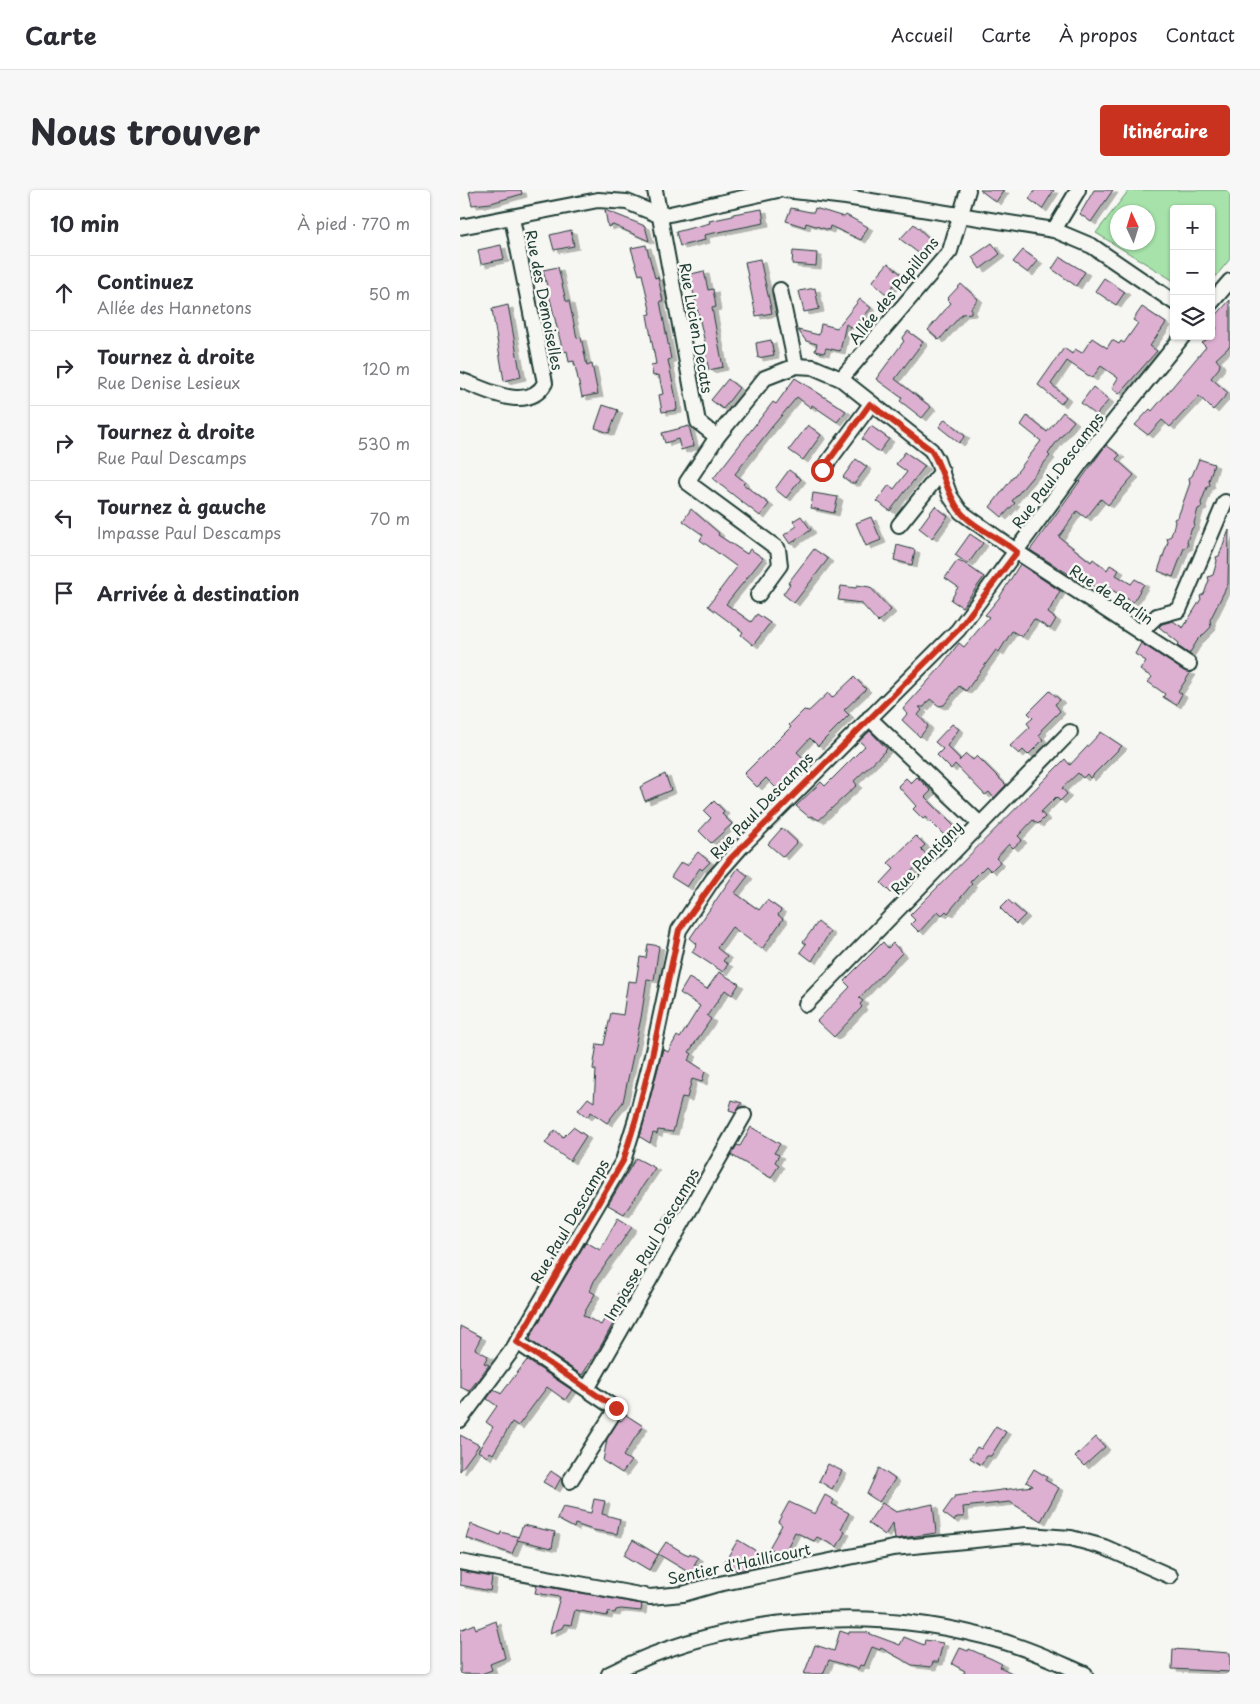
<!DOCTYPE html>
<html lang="fr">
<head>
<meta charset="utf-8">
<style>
	:root { --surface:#fff; --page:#f7f7f7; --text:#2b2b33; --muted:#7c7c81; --line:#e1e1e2; --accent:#c8321e }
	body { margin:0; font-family:"Playpen Sans",sans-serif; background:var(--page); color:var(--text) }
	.controls { position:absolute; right:15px; top:15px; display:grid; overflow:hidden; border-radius:5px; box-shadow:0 1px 4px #0004 }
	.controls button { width:45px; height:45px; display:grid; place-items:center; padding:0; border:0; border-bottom:1px solid var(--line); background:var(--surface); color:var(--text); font:25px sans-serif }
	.compass { position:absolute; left:650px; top:15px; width:45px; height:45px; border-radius:50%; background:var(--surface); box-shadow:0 1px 4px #0004; rotate:356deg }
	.stop { position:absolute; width:15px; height:15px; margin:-11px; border:4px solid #c8321e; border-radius:50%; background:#fff }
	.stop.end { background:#c8321e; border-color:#fff; box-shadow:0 1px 5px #0008 }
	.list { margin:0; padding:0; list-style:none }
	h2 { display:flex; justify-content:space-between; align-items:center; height:65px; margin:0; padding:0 20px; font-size:21px }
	h2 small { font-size:16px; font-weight:400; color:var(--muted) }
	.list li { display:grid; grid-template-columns:32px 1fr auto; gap:15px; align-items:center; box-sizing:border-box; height:75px; padding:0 20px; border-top:1px solid var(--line) }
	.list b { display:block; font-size:19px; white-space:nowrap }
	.list p { margin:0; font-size:16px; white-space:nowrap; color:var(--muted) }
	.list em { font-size:16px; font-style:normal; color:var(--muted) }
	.icon { flex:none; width:28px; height:28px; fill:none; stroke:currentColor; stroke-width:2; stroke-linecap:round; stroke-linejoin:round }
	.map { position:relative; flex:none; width:770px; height:1484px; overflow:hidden; border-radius:5px }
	header { display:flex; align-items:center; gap:30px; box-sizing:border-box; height:70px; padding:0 25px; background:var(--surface); border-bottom:1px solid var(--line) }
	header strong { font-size:24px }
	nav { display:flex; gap:28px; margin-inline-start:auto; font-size:18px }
	.intro { display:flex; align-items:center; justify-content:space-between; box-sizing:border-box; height:120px; padding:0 30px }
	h1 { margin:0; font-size:35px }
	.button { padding:12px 22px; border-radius:5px; background:var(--accent); color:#fff; font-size:18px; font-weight:700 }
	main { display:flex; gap:30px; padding:0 30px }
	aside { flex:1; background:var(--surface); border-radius:5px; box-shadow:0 1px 4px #0004 }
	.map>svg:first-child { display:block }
</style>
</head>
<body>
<header>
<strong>Carte</strong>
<nav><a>Accueil</a><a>Carte</a><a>À propos</a><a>Contact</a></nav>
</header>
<div class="intro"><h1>Nous trouver</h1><a class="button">Itinéraire</a></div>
<main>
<aside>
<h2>10 min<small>À pied · 770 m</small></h2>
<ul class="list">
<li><svg class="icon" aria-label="ahead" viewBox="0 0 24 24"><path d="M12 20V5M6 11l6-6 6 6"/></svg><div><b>Continuez</b><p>Allée des Hannetons</p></div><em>50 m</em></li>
<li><svg class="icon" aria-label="right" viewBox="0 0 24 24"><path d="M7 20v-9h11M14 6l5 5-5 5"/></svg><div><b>Tournez à droite</b><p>Rue Denise Lesieux</p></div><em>120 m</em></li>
<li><svg class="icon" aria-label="right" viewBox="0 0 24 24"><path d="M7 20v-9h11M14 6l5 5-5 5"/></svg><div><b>Tournez à droite</b><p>Rue Paul Descamps</p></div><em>530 m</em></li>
<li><svg class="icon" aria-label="left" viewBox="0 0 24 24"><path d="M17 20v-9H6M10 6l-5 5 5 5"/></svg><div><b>Tournez à gauche</b><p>Impasse Paul Descamps</p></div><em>70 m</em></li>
<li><svg class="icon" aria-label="arrive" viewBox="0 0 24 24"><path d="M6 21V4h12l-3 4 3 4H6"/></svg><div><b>Arrivée à destination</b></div></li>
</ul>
</aside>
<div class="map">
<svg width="770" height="1484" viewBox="0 0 770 1484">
	<defs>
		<filter id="shadow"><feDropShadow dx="5" dy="3" stdDeviation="0" flood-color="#0004"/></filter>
	</defs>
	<rect width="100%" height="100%" fill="#f6f6f2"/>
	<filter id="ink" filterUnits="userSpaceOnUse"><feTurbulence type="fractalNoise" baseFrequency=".02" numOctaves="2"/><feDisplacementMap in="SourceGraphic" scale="10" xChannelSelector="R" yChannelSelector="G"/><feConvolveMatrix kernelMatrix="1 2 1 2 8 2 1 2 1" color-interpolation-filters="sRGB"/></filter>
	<g filter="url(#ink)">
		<path fill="#a6e2a9" stroke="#62906e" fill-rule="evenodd" d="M669 0H770V69L751 92V19H714V91L636 43ZM658 22H688V52H658Z"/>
		<g fill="#ddb0d2" stroke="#1f3d34" filter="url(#shadow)">
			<polygon points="16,0 61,0 62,4 31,13 12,15 9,2"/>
			<polygon points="520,0 544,0 536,12"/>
			<polygon points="575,0 594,0 582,19 569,9"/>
			<polygon points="634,0 653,0 631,32 620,24"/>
			<polygon points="331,18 350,22 354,22 355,18 384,27 386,25 408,37 401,50 370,36 369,40 346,33 345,37 326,31"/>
			<polygon points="302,19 304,33 244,45 245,50 220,56 216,42 250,33 249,31 273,26 273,24"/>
			<polygon points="145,20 185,36 189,51 153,35 148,37"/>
			<polygon points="454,34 473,52 461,65 440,49"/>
			<polygon points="111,40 114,56 94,60 90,45"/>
			<polygon points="532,53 540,64 520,79 512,67"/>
			<polygon points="41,55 44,69 21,74 18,60"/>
			<polygon points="186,55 195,88 198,87 203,111 200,111 211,169 208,170 216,209 217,220 202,222 199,205 203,204 199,185 193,186 191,175 196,174 187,125 191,124 182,84 179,85 171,58"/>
			<polygon points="563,60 578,71 568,83 553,72"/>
			<polygon points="333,61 357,63 356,76 332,74"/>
			<polygon points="600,67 625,82 616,96 592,79"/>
			<polygon points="300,69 312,123 296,126 285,72"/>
			<polygon points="428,73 442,85 426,104 412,92"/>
			<polygon points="98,77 106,111 109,111 117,148 121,147 127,176 132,174 138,204 122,207 114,171 109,172 107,161 103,162 83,80"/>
			<polygon points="244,81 248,100 253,99 256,117 252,118 263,177 249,180 243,154 245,153 231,92 232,92 231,84"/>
			<polygon points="644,88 665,102 656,115 635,101"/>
			<polygon points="501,94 518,109 511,118 511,123 502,124 479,150 468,140 491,113 487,109"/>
			<polygon points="355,98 359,119 344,122 339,101"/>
			<polygon points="400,109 411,118 393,139 386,134 380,161 366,158 364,163 355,161 357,154 346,151 338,140 359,145 361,134 377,138"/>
			<polygon points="770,110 770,156 756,169 760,174 759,178 751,188 768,203 753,220 739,206 710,237 702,230 688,245 675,235 690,219 692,221 746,157 742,153 751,146 757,138 751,131"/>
			<polygon points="48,115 61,187 44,191 32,119"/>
			<polygon points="682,117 706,133 690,156 697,161 659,204 652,198 658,188 641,176 632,188 607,171 591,194 606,207 601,214 578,195 604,158 612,164 615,159 622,163 632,148 647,158 652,150 659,154 661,151 664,153 678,133 673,130"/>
			<polygon points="448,141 463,152 435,189 471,217 462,228 440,211 442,208 416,189 444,151 442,149"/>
			<polygon points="311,150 314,165 298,168 296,153"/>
			<polygon points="335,188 386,221 377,232 352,215 351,218 337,207 311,238 275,284 285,292 283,294 309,314 300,326 253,289 313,212 316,214"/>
			<polygon points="268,189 279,198 263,219 251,210"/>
			<polygon points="633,197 649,210 636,225 621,213"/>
			<polygon points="143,215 158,220 149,243 135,238"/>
			<polygon points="603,222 614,231 595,254 588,264 590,266 552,311 555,313 542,327 530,317 581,251 561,235 567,226 587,242"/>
			<polygon points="485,229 505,246 499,253 479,237"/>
			<polygon points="348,235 361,245 343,270 329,260"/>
			<polygon points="229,236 234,256 221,260 218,249 205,253 202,243"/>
			<polygon points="411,236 429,249 419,262 402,249"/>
			<polygon points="646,255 660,265 656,269 674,285 648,315 641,309 626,328 617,321 599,347 631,372 633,369 647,380 650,375 659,380 656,385 671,394 675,389 684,394 673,412 643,395 639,400 625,391 623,393 570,360"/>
			<polygon points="445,262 465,276 430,321 417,311 429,295 434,299 447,282 436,274"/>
			<polygon points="396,269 407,277 395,293 391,293 383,287"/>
			<polygon points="739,269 754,274 749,291 750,295 747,297 741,313 742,317 738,319 734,333 735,336 732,338 727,351 728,356 724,358 713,387 698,381 708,352 707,348 711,346 715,332 714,329 718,327 730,293 729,288 732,286"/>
			<polygon points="329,280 341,289 326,308 315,299"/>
			<polygon points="353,303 378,307 374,323 351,318"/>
			<polygon points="475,316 488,326 472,348 459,338"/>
			<polygon points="231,319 259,343 258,345 287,364 290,359 303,368 266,414 291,432 297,424 310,433 293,455 281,445 283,442 248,416 277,377 240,350 243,345 223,331"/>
			<polygon points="341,326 351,340 330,354 324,345 337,336 333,331"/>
			<polygon points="411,327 421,350 406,356 396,333"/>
			<polygon points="769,340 768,394 750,430 751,437 737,451 729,464 718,456 719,453 699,437 702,434 713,431 723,438 741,409 740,406 744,404 749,390 748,387 753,385 757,371 756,367 759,366"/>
			<polygon points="510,344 523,353 508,374 495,365"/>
			<polygon points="437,355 455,360 452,375 434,370"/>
			<polygon points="354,359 368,369 334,413 323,404 330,394 328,393"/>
			<polygon points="497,371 504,373 524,387 502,417 491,410 498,397 485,388"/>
			<polygon points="560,374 600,401 588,423 596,429 590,439 574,429 562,447 552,441 539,462 536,460 506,501 499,496 484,515 479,516 470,509 464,517 459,517 462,520 458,525 468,536 460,547 442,530 447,524 443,519 478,480 499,453 504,457 529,427 525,425 539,408"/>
			<polygon points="397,395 410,397 431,420 418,432 401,413 378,410 381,396 396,398"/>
			<polygon points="681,453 724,481 731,482 718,502 722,504 716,515 703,507 705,504 688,492 692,487 680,480 686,471 675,464"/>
			<polygon points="394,487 406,499 384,520 389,525 358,556 350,548 337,562 345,570 317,599 306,588 297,597 284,584 331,537 329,535 344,520 349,521 368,503 372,508"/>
			<polygon points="590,501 600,510 595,514 600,521 581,540 582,542 579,545 583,550 568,565 563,560 559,564 550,556 570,537 567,533 573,528 568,523"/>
			<polygon points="492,534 499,539 487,556 500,569 499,571 506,564 513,570 517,566 546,595 534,608 529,602 525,605 495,574 491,579 477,565 483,559 475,552"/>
			<polygon points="410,541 427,559 394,591 397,595 359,630 351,626 349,627 336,616 361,592 365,596 405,556 399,551"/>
			<polygon points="641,542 662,556 630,588 627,584 623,588 618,583 602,598 607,604 600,611 596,607 581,622 585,627 578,634 573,630 558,646 562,650 553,658 549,654 536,668 540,672 531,681 526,676 510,692 512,694 488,723 486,721 482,725 478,721 459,742 451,734 455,730 450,725 605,569 610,575"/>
			<polygon points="205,584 211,600 185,611 180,597"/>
			<polygon points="457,587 471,601 465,607 494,636 485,646 466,627 463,629 453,619 456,616 438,596 446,588 451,593"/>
			<polygon points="254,611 264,621 262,624 272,634 251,653 239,641 251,628 244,621"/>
			<polygon points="322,638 337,652 323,667 308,654"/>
			<polygon points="456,646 465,655 461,659 467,665 431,703 421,693 434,679 428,673"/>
			<polygon points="238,662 250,672 242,680 240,678 227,697 211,687 221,672 227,675"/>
			<polygon points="278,678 288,686 275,703 299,720 307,710 321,720 318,725 323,729 302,759 272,737 257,758 267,766 263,771 268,774 263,782 232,762 237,754 230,748"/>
			<polygon points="548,710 565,725 556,734 540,718"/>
			<polygon points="358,732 370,742 352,771 340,762 346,754 343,752"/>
			<polygon points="423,752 428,758 433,753 442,763 399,808 403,811 400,814 402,817 374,847 357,831 390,797 384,791"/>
			<polygon points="188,754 199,756 194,790 187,789 181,828 163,912 147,933 131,922 127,927 118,920 128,908 134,912 136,880 133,879 137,854 144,855 151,823 163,825 168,791 176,792 180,767 186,768"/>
			<polygon points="259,782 279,794 272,805 265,800 247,826 251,829 229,862 232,864 228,870 245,881 242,892 232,889 227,908 222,907 213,942 198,940 197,944 193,943 190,953 180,947 203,859 208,862 217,846 220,848 240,816 220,803 229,788 247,799"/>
			<polygon points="272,910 282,913 276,922 269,920"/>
			<polygon points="113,937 126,946 110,971 85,953 95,940 103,947"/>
			<polygon points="291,937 320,954 314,963 319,965 315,972 319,975 311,988 271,965 277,955 280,956"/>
			<polygon points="176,968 195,978 164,1024 148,1015"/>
			<polygon points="219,1005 226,1009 211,1035 203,1030"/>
			<polygon points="158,1028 172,1037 134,1091 130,1101 135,1104 123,1125 141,1135 148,1123 156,1128 142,1154 122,1185 71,1151 70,1147 126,1052 140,1060"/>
			<polygon points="162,1097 171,1102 167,1110 157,1105"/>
			<polygon points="0,1136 21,1147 15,1159 28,1166 24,1173 29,1175 9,1201 0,1197"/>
			<polygon points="67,1170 112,1200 105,1210 87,1197 58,1236 52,1232 33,1264 30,1262 27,1267 18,1261 33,1237 26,1232 37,1216 27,1209 34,1199 41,1204"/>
			<polygon points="166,1225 183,1236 163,1266 171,1271 162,1283 143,1271 147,1249 159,1230 161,1231"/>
			<polygon points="536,1236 546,1242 531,1266 527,1266 521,1275 510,1268 517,1257 521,1259"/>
			<polygon points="0,1245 19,1255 0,1281"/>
			<polygon points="636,1247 645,1257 624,1276 615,1267"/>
			<polygon points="368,1274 382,1281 372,1299 359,1291"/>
			<polygon points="419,1278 435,1289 419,1312 407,1304"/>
			<polygon points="574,1279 587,1287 585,1290 599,1298 581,1331 550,1312 503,1317 504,1327 497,1327 494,1331 483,1323 495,1306 573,1296 566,1292"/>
			<polygon points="91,1281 101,1288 95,1299 83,1292"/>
			<polygon points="365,1305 374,1310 372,1314 389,1323 381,1339 385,1342 377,1357 357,1347 354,1351 335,1342 323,1366 309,1358 322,1335 318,1332 329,1312 355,1324"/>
			<polygon points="134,1309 145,1311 142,1324 160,1329 157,1344 133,1340 115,1334 114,1338 97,1329 103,1317 131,1323"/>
			<polygon points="422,1313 436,1322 473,1314 476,1343 435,1349 433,1333 425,1345 408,1333"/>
			<polygon points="11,1334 40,1345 41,1342 59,1347 52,1364 6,1348"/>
			<polygon points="63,1335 95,1342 92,1358 57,1350"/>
			<polygon points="173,1350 198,1365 189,1380 164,1365"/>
			<polygon points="278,1350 306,1367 301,1376 277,1381 264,1373"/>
			<polygon points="206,1352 224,1363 229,1365 230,1363 238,1368 234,1375 238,1377 233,1385 198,1364"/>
			<polygon points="0,1381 32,1387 30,1401 0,1395"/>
			<polygon points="77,1395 182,1414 181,1421 161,1419 156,1420 155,1423 148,1422 147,1426 115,1420 111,1435 104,1434 102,1438 90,1443 100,1407 75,1403"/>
			<polygon points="36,1431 45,1468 30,1474 32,1480 21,1484 0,1484 0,1440 14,1434 16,1439"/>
			<polygon points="380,1441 389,1444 389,1442 405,1442 440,1455 444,1447 464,1455 465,1450 483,1453 478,1472 473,1472 471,1477 452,1475 421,1458 420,1460 412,1457 404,1476 400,1475 398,1479 369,1470 363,1484 344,1484 355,1455 374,1461"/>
			<polygon points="500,1458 508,1461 509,1459 532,1469 542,1474 540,1477 554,1484 503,1484 505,1481 492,1474"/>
			<polygon points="713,1459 770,1463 770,1482 712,1479"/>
		</g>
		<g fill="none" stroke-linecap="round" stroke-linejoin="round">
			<g stroke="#1f3d34" stroke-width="18">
				<g id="minor">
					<polyline points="195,0 238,232 257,247"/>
					<polyline points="325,0 386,7 594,40 632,56 714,112"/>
					<polyline points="0,37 138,10 167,12 201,26 318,0"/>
					<polyline points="594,40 618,0"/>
					<polyline points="320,100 336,176"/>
					<polyline points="751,113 770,91"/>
					<polyline points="381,189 490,61 508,0"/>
					<path d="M0 190C25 199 68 224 85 193L52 28"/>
					<polyline points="362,280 411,214"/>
					<polyline points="439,335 482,281"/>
					<polyline points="298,405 320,375 318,359 227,292 257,247 305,188 336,176 353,177 381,189 471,260 477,270 490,306 501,322 557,362 729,474"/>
					<polyline points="680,442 697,426 719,420 765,312"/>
					<polyline points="409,528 520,634"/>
					<polyline points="346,814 610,542"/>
					<polyline points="57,1152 156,1219 110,1291"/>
					<polyline points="127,1199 284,925"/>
					<polyline points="0,1230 53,1159 163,971 176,929 192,866 219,740 253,689 281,657 498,440 622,271 723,146"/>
					<polyline points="0,1372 190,1407 223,1404 254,1395 433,1358 567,1345 611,1348 644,1357 710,1386"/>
					<path d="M149 1484C269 1424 413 1414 541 1451 570 1459 597 1472 625 1484"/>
				</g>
			</g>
			<use href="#minor" stroke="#f6f6f2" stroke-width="14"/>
		</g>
	</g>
	<g fill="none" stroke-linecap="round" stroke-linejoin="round" filter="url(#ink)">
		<path stroke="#c8321e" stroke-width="6" d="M156 1218 57 1152 163 971 176 929 192 866 219 740 270 669 498 440 557 362C539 347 513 338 499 320 486 302 483 278 471 260L410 214 362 280"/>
	</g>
	<g text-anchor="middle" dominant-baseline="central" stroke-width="5" stroke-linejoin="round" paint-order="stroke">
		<g font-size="15" fill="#1f3d34" stroke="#f6f6f2">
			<text transform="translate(433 100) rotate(-51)">Allée des Papillons</text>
			<text transform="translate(85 110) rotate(79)">Rue des Demoiselles</text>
			<text transform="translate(237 138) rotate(80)">Rue Lucien Decats</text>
			<text transform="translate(597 280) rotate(-53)">Rue Paul Descamps</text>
			<text transform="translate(652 404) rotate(33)">Rue de Barlin</text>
			<text transform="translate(301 615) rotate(-46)">Rue Paul Descamps</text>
			<text transform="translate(466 667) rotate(-46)">Rue Pantigny</text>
			<text transform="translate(109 1031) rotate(-60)">Rue Paul Descamps</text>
			<text transform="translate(191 1054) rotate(-60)">Impasse Paul Descamps</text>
			<text transform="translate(279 1373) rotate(-12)">Sentier d'Haillicourt</text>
		</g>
	</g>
</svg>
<div class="controls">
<button>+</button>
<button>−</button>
<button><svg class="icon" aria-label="layers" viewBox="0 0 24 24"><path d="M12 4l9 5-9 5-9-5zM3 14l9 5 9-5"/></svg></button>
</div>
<svg class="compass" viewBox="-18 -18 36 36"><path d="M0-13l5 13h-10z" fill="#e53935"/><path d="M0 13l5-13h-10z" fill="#7c7c81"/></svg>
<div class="stop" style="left:362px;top:280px"></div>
<div class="stop end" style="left:156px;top:1218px"></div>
</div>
</main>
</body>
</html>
